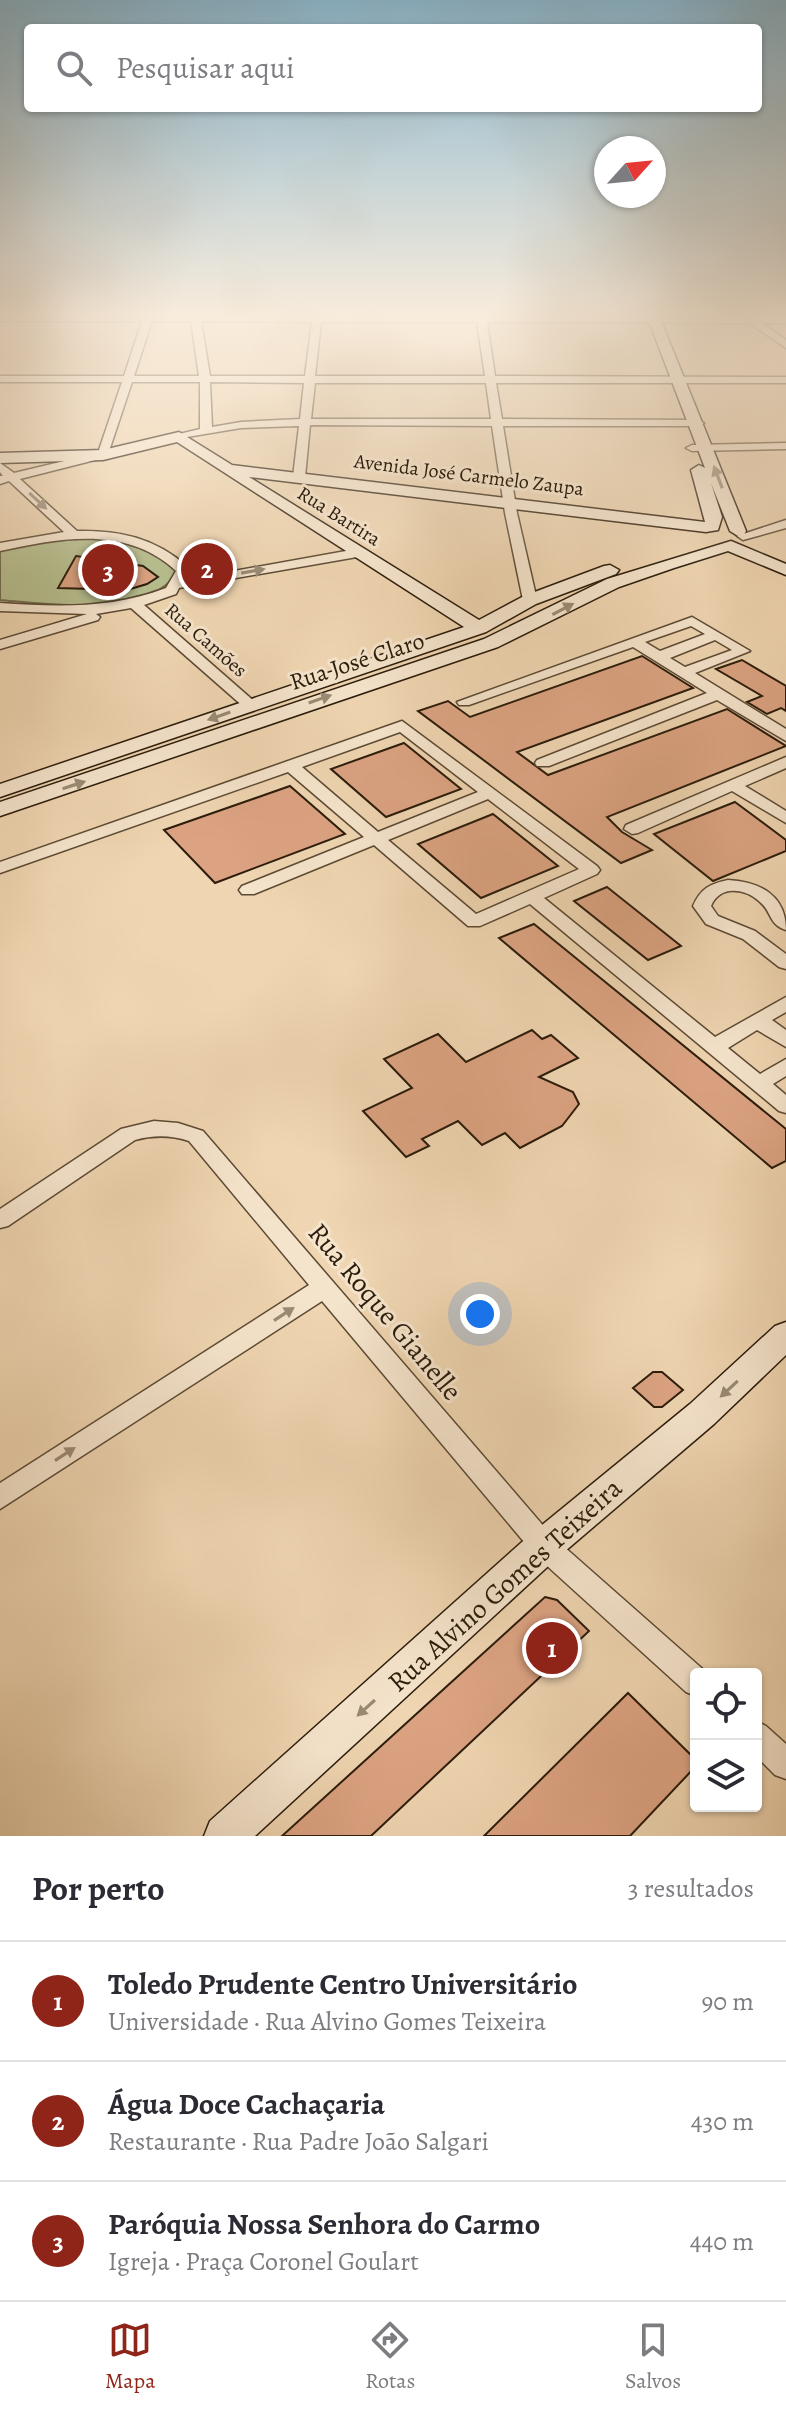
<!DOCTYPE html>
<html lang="pt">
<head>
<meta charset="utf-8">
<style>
	:root { --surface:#fff; --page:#f2f2f3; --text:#2b2b33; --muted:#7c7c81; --line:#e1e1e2; --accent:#8f2418 }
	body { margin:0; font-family:Alegreya,serif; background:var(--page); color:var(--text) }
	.controls { position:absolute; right:24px; bottom:24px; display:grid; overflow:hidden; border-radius:8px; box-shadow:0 2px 6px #0004 }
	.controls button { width:72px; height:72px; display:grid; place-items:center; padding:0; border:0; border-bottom:2px solid var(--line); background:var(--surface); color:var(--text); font:40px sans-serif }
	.compass { position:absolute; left:594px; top:136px; width:72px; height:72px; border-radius:50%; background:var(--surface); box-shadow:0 2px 6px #0004; rotate:63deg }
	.you { position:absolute; left:480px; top:1314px; width:28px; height:28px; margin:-20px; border:6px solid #fff; border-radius:50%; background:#1a73e8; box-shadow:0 0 0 12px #1a73e833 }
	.badge { display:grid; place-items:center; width:52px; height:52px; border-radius:50%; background:var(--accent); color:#fff; font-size:26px; font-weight:700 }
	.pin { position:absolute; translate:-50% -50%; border:4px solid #fff; box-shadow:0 2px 8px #0006 }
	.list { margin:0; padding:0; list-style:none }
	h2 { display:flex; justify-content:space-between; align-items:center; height:104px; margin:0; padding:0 32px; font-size:34px }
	h2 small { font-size:26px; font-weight:400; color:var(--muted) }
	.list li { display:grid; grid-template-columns:52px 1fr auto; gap:24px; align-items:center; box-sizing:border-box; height:120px; padding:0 32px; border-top:2px solid var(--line) }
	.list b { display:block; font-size:30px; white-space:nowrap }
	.list p { margin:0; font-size:26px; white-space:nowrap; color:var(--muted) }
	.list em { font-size:26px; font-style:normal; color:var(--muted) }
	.icon { flex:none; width:44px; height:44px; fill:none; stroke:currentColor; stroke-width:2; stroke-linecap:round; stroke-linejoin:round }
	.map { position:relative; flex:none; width:786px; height:1836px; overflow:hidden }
	.search { position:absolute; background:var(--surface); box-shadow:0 2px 6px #0004; left:24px; right:24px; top:24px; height:88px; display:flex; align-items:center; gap:20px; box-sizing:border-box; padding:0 28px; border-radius:8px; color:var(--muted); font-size:30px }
	.sheet { height:464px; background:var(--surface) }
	nav { display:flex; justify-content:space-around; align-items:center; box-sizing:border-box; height:112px; border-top:2px solid var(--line); background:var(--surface); font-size:22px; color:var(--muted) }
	nav a { display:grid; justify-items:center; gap:4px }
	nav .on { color:var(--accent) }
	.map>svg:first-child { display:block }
</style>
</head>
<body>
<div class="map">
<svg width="786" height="1836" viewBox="0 0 786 1836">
	<rect width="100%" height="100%" fill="#efd5b1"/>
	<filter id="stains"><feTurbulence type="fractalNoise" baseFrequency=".0025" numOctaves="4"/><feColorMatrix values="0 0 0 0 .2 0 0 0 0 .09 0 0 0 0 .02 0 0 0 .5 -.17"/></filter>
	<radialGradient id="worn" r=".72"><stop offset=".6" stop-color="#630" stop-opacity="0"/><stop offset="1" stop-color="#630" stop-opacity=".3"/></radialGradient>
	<path fill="#b6be8e" stroke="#706d4c" stroke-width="2" d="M57 538C98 539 150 535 177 572 150 619 47 604 0 600V550Z"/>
	<g fill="#dca382" stroke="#2b1c0b" stroke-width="2">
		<polygon points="76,556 143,566 158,577 147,584 127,590 58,588"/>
		<polygon points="642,656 693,688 517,752 548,775 727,709 786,746 607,817 622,832 652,850 621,863 418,711 448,701 470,717"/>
		<polygon points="742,660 786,686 786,711 781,708 767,714 747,702 762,696 716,669"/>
		<polygon points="404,743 461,789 386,817 331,769"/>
		<polygon points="290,786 345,834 215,883 164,830"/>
		<polygon points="735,802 786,840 786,851 713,881 654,834"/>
		<polygon points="493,814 558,866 481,898 418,844"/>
		<polygon points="607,887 681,946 648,960 574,901"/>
		<polygon points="534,924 786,1129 786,1161 772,1168 499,938"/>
		<polygon points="532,1030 542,1039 551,1035 578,1058 539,1077 573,1092 579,1104 562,1126 520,1148 505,1133 482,1145 458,1121 422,1139 429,1146 406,1157 363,1111 412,1088 384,1059 438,1034 466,1062"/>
		<polygon points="653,1372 662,1372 683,1390 662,1407 654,1407 633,1388"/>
		<polygon points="545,1597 557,1600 589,1631 371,1836 282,1836"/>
		<polygon points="628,1693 696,1760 696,1766 630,1836 484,1836"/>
	</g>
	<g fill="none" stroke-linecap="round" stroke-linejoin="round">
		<g stroke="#5c4a34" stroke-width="3">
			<g id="street">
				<path d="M0 316 786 317V323H762L786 340V348L749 323 487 322 495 376 786 377V383H496L502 419 698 420 704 423 698 426H503L517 513 537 600 530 604 523 600 505 513 492 426 310 425 305 477 299 481 293 477 299 426 241 428 175 439V435L200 429V382H132L107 457 20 479 77 531C120 530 155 538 188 567L190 570 184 580 357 549 363 553 357 557 179 588 176 594 144 605 255 702 258 705 250 710 245 708 131 608 96 614 100 617 98 620 0 649V640L87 614 0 611V603C58 607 111 609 166 588L176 571C127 525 60 538 0 551V543L64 532 9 481 0 484V476H3L0 472V463L14 473 98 453 122 382H0V376H124L142 321H0ZM152 321H191L199 376H134ZM201 321 312 322 305 376H210ZM321 322H477L485 376H315ZM210 382 304 383 300 419 241 422 212 427ZM315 383H486L491 419H311Z"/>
				<polygon points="786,443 786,449 692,451 686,448 692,445"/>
				<polygon points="786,520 786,528 743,540 737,536"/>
				<path d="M692 617 750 651 695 673 786 729V741L717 700 549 766H537L535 763 537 760 707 693 633 647 469 705H459L457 702ZM691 626 705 634 660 651 645 642ZM715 640 732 650 685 667 670 658Z"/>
				<path d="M402 721 597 866 600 870 597 874 544 898 715 1037 786 997V1012L772 1020 786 1030V1047L757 1030 728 1048 760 1074 786 1059V1076L773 1084 786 1095V1113L779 1111 530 904 480 926H468L374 845 254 894H242L239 890 242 886 364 837 288 772 0 873V862ZM400 732 478 792 378 832 302 767ZM488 799 579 869 476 914 388 840Z"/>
				<polygon points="786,757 786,768 745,786 786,811 786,823 732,791 638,833 632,834 624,829 626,825"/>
				<path d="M728 880C760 882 786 895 786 930 769 925 772 912 760 902 745 888 720 885 711 906L718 916 755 931 786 954V969L779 967 743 939 706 924 693 906C701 888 710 884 728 880Z"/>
				<path d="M154 1121 178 1123 203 1131 553 1537 706 1672 696 1674V1696L686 1692 535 1555 322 1301 0 1509V1483L309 1285 189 1141C170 1135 154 1135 135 1140L8 1226 0 1228V1209L121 1129Z"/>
				<polygon points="756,1721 766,1726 786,1744 786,1779 775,1775 756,1756"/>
			</g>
		</g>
		<g stroke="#2b1c0b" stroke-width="3">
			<g id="secondary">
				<polygon points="647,316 659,316 746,531 744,535 738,536 730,531 711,483 722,517 718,530 706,532 249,477 479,620 524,596 604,566 610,565 619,570 616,574 536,604 486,632 0,797 0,784 464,627 177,442 103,460 0,463 0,453 103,450 179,432 232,465 705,522 691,470 699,465 705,468"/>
				<polygon points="731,541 786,564 786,575 728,551 674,568 619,587 498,647 0,816 0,802 484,639 607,579"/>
				<polygon points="786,1322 786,1355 714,1424 557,1558 255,1836 204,1836 210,1821 531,1534 690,1404 775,1326"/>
			</g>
		</g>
		<use href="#street" fill="#f5e4cc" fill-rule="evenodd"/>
		<use href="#secondary" fill="#f5e4cc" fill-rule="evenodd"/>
	</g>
	<defs><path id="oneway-solid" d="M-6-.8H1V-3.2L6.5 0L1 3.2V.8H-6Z" transform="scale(2)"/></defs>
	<g fill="#9a8a75">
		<use href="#oneway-solid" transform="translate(718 477) rotate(-111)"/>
		<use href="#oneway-solid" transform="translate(38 501) rotate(43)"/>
		<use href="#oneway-solid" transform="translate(253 571) rotate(-10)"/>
		<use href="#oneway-solid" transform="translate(563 609) rotate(-28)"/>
		<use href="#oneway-solid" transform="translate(320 699) rotate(-19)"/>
		<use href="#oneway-solid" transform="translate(219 716) rotate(161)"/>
		<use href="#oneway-solid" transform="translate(74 785) rotate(-18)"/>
		<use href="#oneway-solid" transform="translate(284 1314) rotate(-33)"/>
		<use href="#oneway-solid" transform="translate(729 1389) rotate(137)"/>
		<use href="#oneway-solid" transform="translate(65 1454) rotate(-33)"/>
		<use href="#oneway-solid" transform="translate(366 1708) rotate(138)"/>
	</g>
	<linearGradient id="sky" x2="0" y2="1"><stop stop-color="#89b6ce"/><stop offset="0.55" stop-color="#f8ecdc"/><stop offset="1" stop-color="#f8ecdc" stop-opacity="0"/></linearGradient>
	<rect width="786" height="573" fill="url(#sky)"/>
	<g text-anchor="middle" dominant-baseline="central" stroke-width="6" stroke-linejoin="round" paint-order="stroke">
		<g font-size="20" fill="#2b1c0b" stroke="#f5e4cc">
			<text transform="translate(469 475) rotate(7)">Avenida José Carmelo Zaupa</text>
			<text transform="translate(339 516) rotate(32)">Rua Bartira</text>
			<text transform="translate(206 640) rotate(41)">Rua Camões</text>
		</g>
		<g font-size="24" fill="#2b1c0b" stroke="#f5e4cc">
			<text transform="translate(357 661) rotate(-18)">Rua José Claro</text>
		</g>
		<g font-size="28" fill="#2b1c0b" stroke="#f5e4cc">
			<text transform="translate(385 1312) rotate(50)">Rua Roque Gianelle</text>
			<text transform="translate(505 1585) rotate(-42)">Rua Alvino Gomes Teixeira</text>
		</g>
	</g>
	<rect width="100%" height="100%" filter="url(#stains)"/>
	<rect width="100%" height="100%" fill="url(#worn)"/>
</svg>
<div class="controls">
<button><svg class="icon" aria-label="locate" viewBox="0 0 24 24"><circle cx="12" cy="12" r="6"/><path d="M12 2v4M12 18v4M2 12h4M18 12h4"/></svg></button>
<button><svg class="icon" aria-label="layers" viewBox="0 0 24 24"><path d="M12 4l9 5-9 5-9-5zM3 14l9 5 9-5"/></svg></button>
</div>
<svg class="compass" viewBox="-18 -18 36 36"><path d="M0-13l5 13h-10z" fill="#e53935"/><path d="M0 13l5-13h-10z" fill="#7c7c81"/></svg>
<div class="you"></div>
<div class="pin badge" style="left:552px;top:1648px">1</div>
<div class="pin badge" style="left:207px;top:569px">2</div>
<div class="pin badge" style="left:108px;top:570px">3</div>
<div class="search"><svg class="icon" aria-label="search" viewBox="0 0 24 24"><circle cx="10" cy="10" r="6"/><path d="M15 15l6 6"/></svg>Pesquisar aqui</div>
</div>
<section class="sheet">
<h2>Por perto<small>3 resultados</small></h2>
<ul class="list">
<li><span class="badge">1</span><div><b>Toledo Prudente Centro Universitário</b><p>Universidade · Rua Alvino Gomes Teixeira</p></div><em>90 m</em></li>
<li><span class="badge">2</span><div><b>Água Doce Cachaçaria</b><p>Restaurante · Rua Padre João Salgari</p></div><em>430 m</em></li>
<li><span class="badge">3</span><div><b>Paróquia Nossa Senhora do Carmo</b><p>Igreja · Praça Coronel Goulart</p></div><em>440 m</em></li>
</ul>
</section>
<nav>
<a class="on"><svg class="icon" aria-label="map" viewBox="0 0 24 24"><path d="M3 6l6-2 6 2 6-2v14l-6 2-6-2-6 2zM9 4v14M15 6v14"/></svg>Mapa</a>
<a><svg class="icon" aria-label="directions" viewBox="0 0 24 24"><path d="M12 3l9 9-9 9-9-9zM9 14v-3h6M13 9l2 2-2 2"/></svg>Rotas</a>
<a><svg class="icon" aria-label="saved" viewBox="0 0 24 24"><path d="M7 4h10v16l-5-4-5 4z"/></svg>Salvos</a>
</nav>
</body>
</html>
